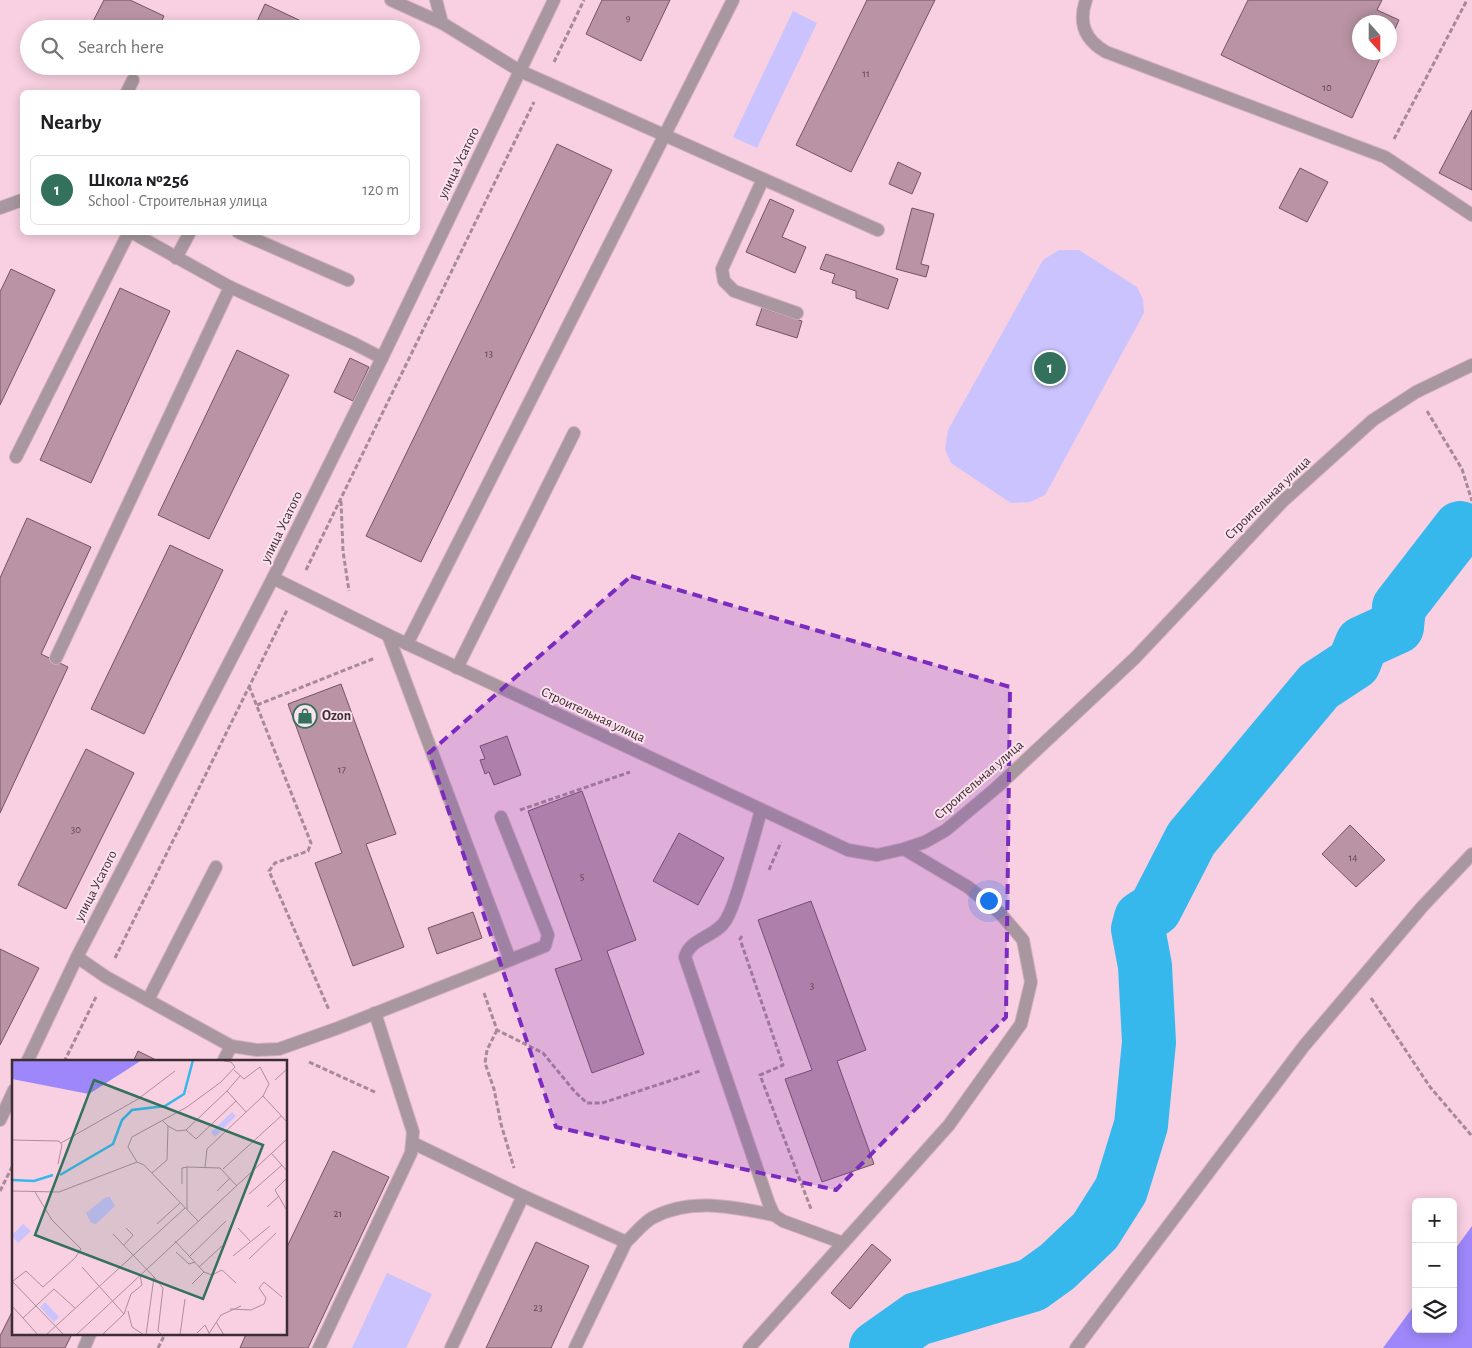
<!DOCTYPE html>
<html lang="en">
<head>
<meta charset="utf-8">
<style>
	:root { --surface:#fff; --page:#f2f2f2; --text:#202124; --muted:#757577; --line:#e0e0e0; --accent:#33715d }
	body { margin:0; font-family:"Alegreya Sans",sans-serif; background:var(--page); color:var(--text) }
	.controls { position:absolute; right:15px; bottom:15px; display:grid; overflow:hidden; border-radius:8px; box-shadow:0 2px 12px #0003 }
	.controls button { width:45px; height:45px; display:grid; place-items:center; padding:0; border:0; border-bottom:1px solid var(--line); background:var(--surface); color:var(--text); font:25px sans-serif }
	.compass { position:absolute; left:1352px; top:15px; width:45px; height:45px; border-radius:50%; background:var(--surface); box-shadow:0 2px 12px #0003; rotate:159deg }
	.you { position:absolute; left:988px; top:900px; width:18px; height:18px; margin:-12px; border:4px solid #fff; border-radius:50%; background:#1a73e8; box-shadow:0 0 0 8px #1a73e833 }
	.badge { display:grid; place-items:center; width:32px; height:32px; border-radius:50%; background:var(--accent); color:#fff; font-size:16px; font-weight:700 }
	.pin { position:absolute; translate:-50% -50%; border:2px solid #fff; box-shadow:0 1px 5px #0006 }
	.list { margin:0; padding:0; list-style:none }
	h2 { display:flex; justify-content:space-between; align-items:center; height:65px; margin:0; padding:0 20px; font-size:21px }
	h2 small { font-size:16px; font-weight:400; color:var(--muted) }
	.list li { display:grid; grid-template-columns:32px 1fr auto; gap:15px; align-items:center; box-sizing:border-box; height:70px; margin:0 10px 10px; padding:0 10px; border:1px solid var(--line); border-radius:8px }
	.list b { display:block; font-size:19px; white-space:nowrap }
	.list p { margin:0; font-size:16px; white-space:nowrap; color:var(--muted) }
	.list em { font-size:16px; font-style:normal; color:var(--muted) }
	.icon { flex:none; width:28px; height:28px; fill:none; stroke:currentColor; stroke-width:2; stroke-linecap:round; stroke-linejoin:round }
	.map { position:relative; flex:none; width:1472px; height:1348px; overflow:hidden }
	.search { position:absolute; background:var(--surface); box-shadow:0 2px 12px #0003; left:20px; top:20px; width:400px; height:55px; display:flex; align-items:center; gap:12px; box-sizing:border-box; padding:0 18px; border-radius:28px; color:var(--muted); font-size:19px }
	.panel { position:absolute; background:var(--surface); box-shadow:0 2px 12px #0003; left:20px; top:90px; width:400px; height:145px; border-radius:8px }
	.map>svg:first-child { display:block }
</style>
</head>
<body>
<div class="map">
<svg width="1472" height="1348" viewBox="0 0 1472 1348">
	<rect width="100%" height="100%" fill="#f8d0e1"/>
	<g fill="#cbc3fe">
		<polygon points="793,11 817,23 757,148 733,137"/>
		<polygon points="1059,250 1079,250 1137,287 1143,299 1144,313 1045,495 1030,502 1011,503 951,463 945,449 948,430 1043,260"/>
		<polygon points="387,1273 432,1294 406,1348 352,1348"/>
	</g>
	<polygon fill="#9d87fa" points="1472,1226 1472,1348 1383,1348 1416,1303 1416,1329 1453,1329 1453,1252"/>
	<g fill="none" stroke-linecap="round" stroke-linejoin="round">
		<polyline stroke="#36b8ed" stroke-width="54" points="876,1348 917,1319 1032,1285 1057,1267 1095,1231 1121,1190 1141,1125 1149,1042 1145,966 1138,929 1141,918 1155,909 1191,839 1319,686 1354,663 1362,643 1397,627 1399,607 1460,528"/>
	</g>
	<g fill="#ba94a5" stroke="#755362">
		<polygon points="104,0 130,0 164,16 158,29 89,29"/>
		<polygon points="602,0 670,0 641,61 586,34"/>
		<polygon points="867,0 935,0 851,172 796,145"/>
		<polygon points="1248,0 1382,0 1377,10 1399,20 1390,40 1390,22 1360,22 1360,52 1383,52 1352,118 1221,55"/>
		<polygon points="265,4 318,29 255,29 254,28"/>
		<polygon points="1472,110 1472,190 1439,173"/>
		<polygon points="557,144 612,170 421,562 366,536"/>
		<polygon points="898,162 921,173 912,194 889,184"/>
		<polygon points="1300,168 1328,182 1307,222 1279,208"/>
		<polygon points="770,199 794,210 782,237 806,247 795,273 746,252"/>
		<polygon points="912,208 934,214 921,264 929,266 926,277 896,269"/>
		<polygon points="826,254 898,279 888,309 856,298 856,291 832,283 835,274 820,269"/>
		<polygon points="11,269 55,290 0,405 0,292"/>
		<polygon points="120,288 170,311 91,483 40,460"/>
		<polygon points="762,308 802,321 797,338 756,325"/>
		<polygon points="237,350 289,375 209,539 158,515"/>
		<polygon points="350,358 369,367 353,401 334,392"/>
		<polygon points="27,518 91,547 41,654 68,667 0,813 0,578"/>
		<polygon points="170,545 223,570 144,734 91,709"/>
		<polygon points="341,684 396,834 366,844 404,947 353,966 315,863 342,853 288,704"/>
		<polygon points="507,736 521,775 494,785 489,772 485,774 480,760 485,759 480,746"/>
		<polygon points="86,749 134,773 66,909 18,885"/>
		<polygon points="582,791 636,940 607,951 644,1054 592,1073 555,969 582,960 528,811"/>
		<polygon points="1350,825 1385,860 1356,887 1322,854"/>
		<polygon points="679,833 724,858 698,905 653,881"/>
		<polygon points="811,901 866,1050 837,1061 874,1164 822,1182 785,1079 812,1070 758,920"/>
		<polygon points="473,912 482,938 437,954 428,928"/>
		<polygon points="0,949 39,968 0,1045"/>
		<polygon points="138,1051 160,1062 133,1062"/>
		<polygon points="333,1151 389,1177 308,1348 240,1348 246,1334 286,1334 286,1249"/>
		<polygon points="536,1242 589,1266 551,1348 486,1348"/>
		<polygon points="872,1244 891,1260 850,1309 831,1293"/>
		<polygon points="14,1308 14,1334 72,1334 65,1348 0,1348 0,1336"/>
	</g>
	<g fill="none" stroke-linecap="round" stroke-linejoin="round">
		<g stroke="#d2afbe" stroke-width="14">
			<g id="minor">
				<polyline points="391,0 442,23"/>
				<polyline points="436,0 442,23 520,71 878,230"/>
				<path d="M1086 0C1078 23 1085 40 1106 52L1385 157 1472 215"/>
				<polyline points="127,92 133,80"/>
				<polyline points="763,179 722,269 724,281 734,291 797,313"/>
				<polyline points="0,208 22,200"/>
				<polyline points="131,232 230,287 353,343 382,358"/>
				<polyline points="238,232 348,280"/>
				<polyline points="176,258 190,232"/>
				<polyline points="16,457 129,232"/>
				<polyline points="273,578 388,635 848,850 877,855 904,849 925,842 946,830 996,788 1135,658 1283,501 1373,420 1416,392 1472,365"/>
				<polyline points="407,644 733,0"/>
				<polyline points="56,658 230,287"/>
				<polyline points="457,668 574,433"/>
				<path d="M761 810C755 833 748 857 741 880 737 893 733 908 726 920 716 937 690 938 685 957L769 1204 774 1215 783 1221 843 1243"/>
				<polyline points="501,817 548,935 545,946 510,960"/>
				<polyline points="77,957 106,977 231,1046 257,1050 279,1049 338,1028 510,960 388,635"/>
				<polyline points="148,1000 216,867"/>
				<polyline points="27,1062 77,957 273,578 382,358 554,0"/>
				<polyline points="223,1062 231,1046"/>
				<polyline points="0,1120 14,1090"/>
				<polyline points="413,1143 523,1196"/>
				<path d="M626 1242C634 1235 642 1224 652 1218 690 1197 733 1207 774 1215"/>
				<polyline points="84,1348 90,1334"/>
				<polyline points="319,1348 411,1153 413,1132 375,1013"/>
				<polyline points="451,1348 523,1196 626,1242 575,1348"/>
				<polyline points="749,1348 949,1125 1021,1024 1031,982 1023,940 1000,913 968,887 904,849"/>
				<polyline points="1076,1348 1304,1046 1422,907 1472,854"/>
			</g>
		</g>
		<g stroke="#a88a97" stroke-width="3" stroke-dasharray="5 2.5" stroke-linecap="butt">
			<polyline points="554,62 584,0"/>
			<polyline points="1394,139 1467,0"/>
			<polyline points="1427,411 1462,469 1472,501"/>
			<polyline points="341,501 343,551 349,591"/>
			<polyline points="306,570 534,102"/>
			<polyline points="249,686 311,843 308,851 275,863 269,871 329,1010"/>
			<polyline points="257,705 375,658"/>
			<polyline points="520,810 630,772"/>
			<polyline points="769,870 781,842"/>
			<polyline points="742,936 740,939 783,1065 760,1075 811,1209"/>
			<polyline points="115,958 287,610"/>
			<polyline points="484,993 497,1030 543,1053 575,1092 587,1103 602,1103 700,1071"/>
			<polyline points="1371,998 1430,1087 1472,1136"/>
			<polyline points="497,1030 487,1050 485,1063 494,1089 501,1124 514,1168"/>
			<polyline points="64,1062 97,995"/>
			<polyline points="309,1062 377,1093"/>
			<polyline points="0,1191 14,1163"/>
			<polyline points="158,1348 165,1334"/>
		</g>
		<use href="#minor" stroke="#a8979e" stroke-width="12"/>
	</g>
	<path fill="#7b2cbf" fill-opacity="0.2" stroke="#7b2cbf" stroke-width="4" stroke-dasharray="10 6" stroke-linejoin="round" d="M631 576 1010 687 1006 1017 836 1190 556 1127 429 753Z"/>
	<defs>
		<g id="shop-ring" transform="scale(1.25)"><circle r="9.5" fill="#fbe2ed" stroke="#33715d" stroke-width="1.5"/><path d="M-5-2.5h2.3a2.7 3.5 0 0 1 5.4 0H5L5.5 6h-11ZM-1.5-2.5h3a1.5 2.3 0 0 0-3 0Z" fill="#33715d"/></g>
	</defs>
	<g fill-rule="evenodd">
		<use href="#shop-ring" x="305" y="716"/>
	</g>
	<g text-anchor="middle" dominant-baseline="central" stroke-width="4" stroke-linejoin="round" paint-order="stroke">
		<g font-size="11" fill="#5c4650">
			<text x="628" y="17">9</text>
			<text x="866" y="73">11</text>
			<text x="1327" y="87">10</text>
			<text x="489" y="353">13</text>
			<text x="342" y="769">17</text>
			<text x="76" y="829">30</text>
			<text x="1353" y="857">14</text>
			<text x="582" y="876">5</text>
			<text x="812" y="985">3</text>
			<text x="338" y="1213">21</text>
			<text x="538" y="1307">23</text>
		</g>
		<g font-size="14" fill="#3c2c33" stroke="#fbe2ed">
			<text transform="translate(459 163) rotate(-64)">улица Усатого</text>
			<text transform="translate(1268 498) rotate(-44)">Строительная улица</text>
			<text transform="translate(282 527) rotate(-64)">улица Усатого</text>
			<text transform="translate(593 715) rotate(25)">Строительная улица</text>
			<text transform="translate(979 780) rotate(-41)">Строительная улица</text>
			<text transform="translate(96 886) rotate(-63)">улица Усатого</text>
		</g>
		<g font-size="14" font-weight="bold" fill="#3c2c33" stroke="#fbe2ed" text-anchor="start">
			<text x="322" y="716">Ozon</text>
		</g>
	</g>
	<g transform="translate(12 1060)">
		<rect width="275" height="275" fill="#f8d0e1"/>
		<path d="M220 52 224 56 203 77 199 72ZM94 137H98L103 146 84 164 79 163 74 153ZM11 164 19 171 6 183 0 175ZM33 242 47 257 42 262 28 247Z" fill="#cbc3fe"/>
		<path d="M0 0H130L77 34 0 19Z" fill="#9d87fa"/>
		<path fill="none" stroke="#36b8ed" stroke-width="2.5" d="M48 115 101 84 110 60 120 50 153 46 172 34 181 0M0 120 22 121 41 115"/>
		<path fill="none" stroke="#ad8e9b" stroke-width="1" d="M222 10 232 19 248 7 257 24 251 36M263 20 275 9M215 31 174 70 184 79 224 41 234 52M224 41 215 31 228 16M156 66 165 71 174 70M0 80 47 81 50 85 46 104M49 83 126 39 163 11M259 93 275 111M125 102 116 87 120 77 175 47 209 22 223 7 219 2 212 1M193 107 195 89 251 36 275 62M211 109 269 56M140 113 155 100 156 66 150 60M170 124V108L175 107M0 131 47 132 125 102 132 105 186 161M205 131 218 118M237 134 270 105M255 147 267 136M175 149V107L208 108 225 126M274 149 263 130 274 119M145 164 168 143M226 168 238 181M101 174 142 217 134 275M163 181 192 212 200 215 210 210 224 223M112 185 121 175 114 168M164 192 177 204 183 202M178 196 214 161M221 196 258 166M237 199 264 173M70 207 112 254 90 275M187 207 210 186M142 217 151 228 146 271 150 275M0 221 52 275M1 221 14 211 31 227 63 198 69 189 40 160 23 132M180 224 192 212M0 246 11 258M218 249 239 250 252 244 254 238 247 228 252 222 270 237M116 251 120 267 132 275M112 254 119 234 130 225 128 215M204 262 212 275M185 273 193 265 197 273M26 275 11 258 42 229 63 248M34 275 173 148M64 275 275 79M168 275 173 239M196 275 209 255 229 246"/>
		<path fill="#33715d" fill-opacity="0.15" stroke="#33715d" stroke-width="2.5" d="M82 20 251 85 191 239 23 175Z"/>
		<rect width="275" height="275" fill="none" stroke="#3c2c33" stroke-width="2.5"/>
	</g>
</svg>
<div class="controls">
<button>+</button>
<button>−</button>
<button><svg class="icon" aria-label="layers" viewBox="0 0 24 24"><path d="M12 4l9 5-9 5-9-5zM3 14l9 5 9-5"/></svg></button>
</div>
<svg class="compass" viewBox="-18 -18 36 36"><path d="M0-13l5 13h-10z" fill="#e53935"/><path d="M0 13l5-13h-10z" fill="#757577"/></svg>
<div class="you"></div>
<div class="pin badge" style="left:1050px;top:368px">1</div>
<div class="search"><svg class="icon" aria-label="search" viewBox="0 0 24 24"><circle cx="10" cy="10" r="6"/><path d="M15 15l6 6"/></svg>Search here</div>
<section class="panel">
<h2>Nearby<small></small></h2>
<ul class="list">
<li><span class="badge">1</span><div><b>Школа №256</b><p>School · Строительная улица</p></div><em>120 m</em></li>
</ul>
</section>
</div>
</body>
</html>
